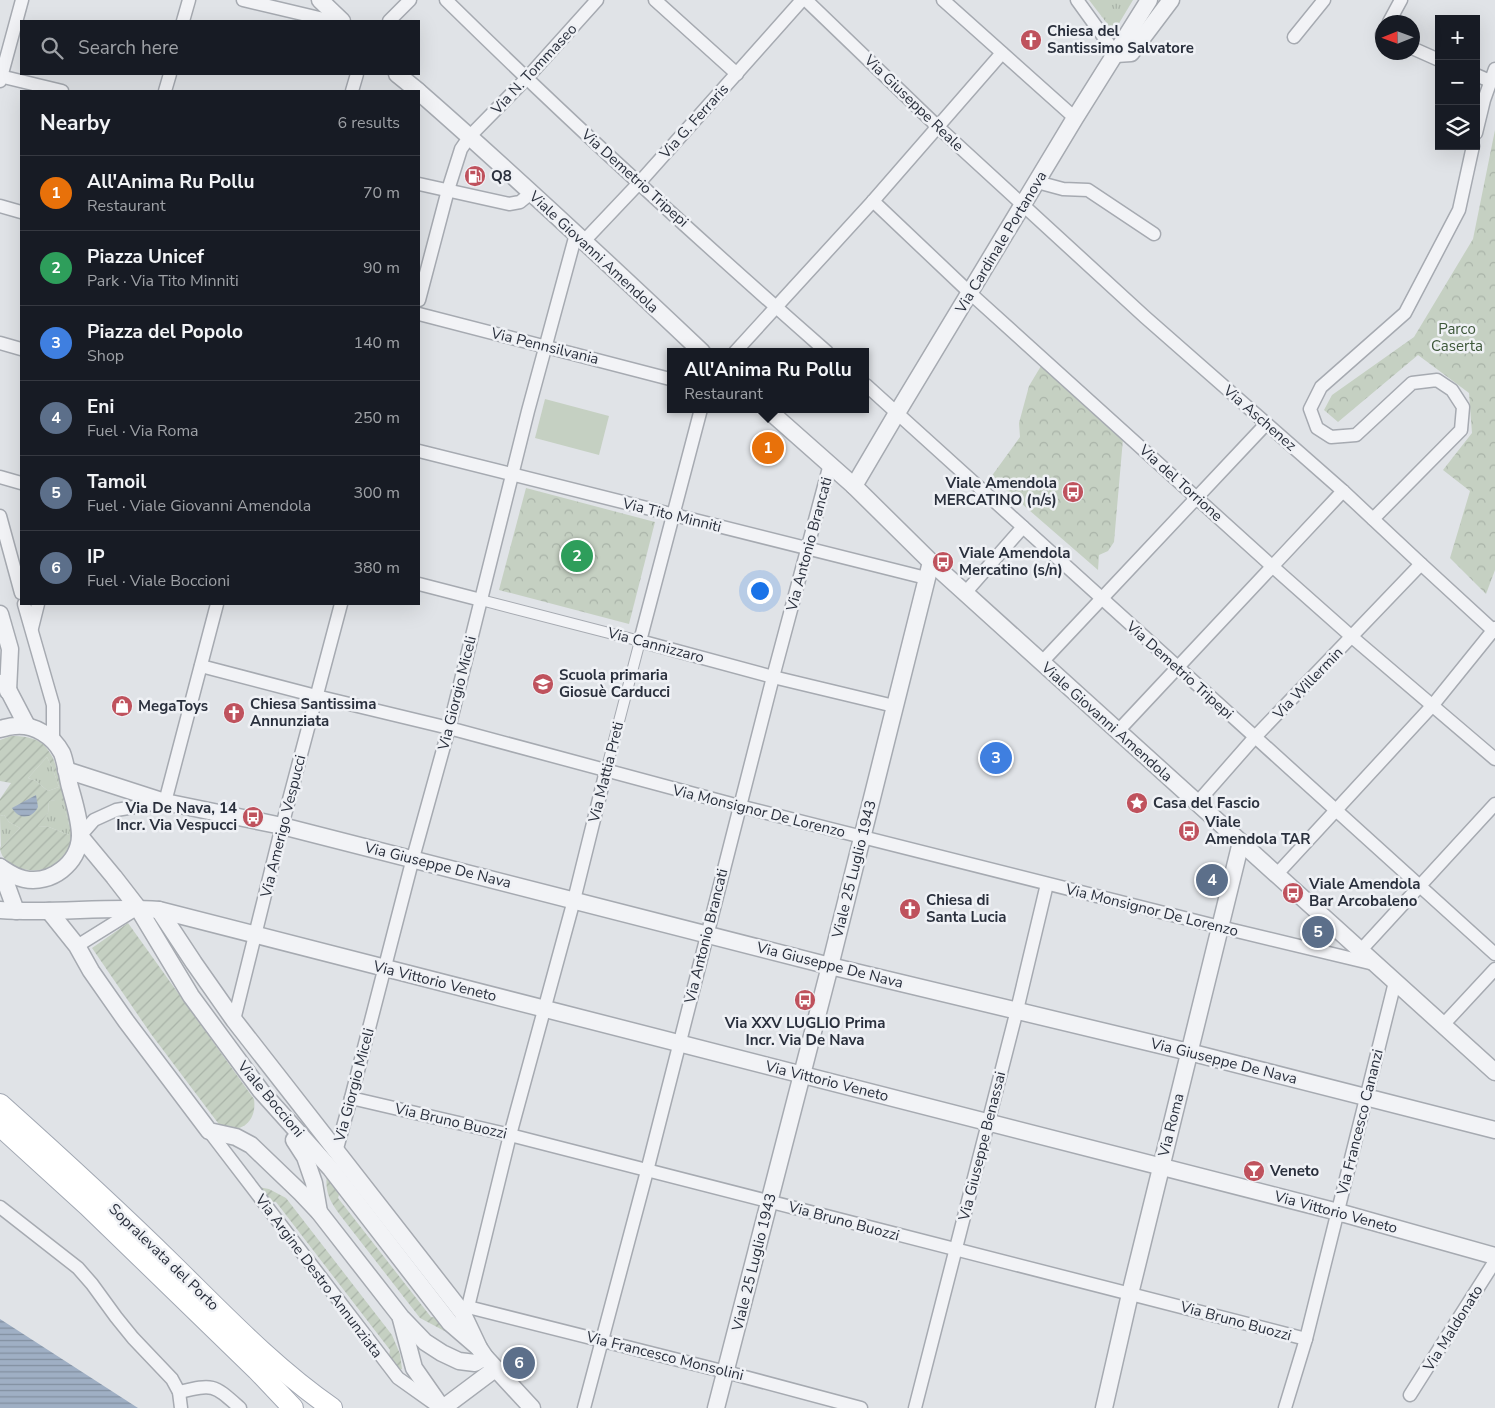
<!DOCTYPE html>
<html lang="en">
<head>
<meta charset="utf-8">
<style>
	:root { --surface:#171b24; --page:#242831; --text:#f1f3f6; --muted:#9ea1a6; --line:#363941; --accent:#ea580c }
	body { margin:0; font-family:"Nunito Sans",sans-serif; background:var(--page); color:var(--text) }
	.controls { position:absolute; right:15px; top:15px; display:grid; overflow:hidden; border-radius:0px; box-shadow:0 5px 20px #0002 }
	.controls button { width:45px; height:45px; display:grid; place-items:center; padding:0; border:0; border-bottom:1px solid var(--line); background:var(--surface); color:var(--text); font:25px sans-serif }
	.compass { position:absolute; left:1375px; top:15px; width:45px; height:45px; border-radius:50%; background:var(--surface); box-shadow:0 5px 20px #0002; rotate:269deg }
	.you { position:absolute; left:759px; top:590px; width:18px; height:18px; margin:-12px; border:4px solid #fff; border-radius:50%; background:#1a73e8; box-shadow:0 0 0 8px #1a73e833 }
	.badge { display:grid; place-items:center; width:32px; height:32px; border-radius:50%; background:var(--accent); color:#fff; font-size:16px; font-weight:700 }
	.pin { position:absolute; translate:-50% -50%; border:2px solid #fff; box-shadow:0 1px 5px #0006 }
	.popup { position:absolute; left:667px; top:348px; width:202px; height:65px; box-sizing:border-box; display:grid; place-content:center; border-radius:0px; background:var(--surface); filter:drop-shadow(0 1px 4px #0005); font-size:16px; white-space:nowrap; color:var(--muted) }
	.popup b { font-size:19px; color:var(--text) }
	.popup::after { content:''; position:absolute; left:50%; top:100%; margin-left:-10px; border:10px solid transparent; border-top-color:var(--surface) }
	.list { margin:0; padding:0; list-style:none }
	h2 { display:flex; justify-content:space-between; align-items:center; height:65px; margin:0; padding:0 20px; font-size:21px }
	h2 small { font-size:16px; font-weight:400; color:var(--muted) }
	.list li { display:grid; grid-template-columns:32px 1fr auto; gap:15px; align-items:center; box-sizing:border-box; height:75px; padding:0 20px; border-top:1px solid var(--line) }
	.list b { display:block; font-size:19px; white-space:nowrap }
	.list p { margin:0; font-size:16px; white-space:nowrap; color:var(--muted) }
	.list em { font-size:16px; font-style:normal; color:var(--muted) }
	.icon { flex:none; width:28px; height:28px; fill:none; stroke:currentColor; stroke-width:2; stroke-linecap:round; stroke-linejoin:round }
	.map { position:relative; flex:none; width:1495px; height:1408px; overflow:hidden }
	.search { position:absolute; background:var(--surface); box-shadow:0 5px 20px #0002; left:20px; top:20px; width:400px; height:55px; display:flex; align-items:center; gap:12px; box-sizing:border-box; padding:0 18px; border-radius:0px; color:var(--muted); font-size:19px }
	.panel { position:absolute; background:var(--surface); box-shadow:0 5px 20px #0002; left:20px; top:90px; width:400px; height:515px; border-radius:0px }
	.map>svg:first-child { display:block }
</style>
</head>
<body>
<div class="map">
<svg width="1495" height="1408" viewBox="0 0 1495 1408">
	<defs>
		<pattern id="grass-tufts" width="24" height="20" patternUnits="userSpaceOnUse" patternTransform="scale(1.25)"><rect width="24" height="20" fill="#c5d0c2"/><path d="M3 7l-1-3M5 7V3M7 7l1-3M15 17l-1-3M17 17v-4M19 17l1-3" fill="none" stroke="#a9b3a8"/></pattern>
		<pattern id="forest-crowns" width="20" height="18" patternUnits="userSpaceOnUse" patternTransform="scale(1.25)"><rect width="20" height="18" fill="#c5d0c2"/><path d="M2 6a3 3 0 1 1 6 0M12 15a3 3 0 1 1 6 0" fill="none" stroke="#a9b3a8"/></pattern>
		<pattern id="garden-furrows" width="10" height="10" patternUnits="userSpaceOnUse" patternTransform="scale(1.25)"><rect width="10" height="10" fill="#c5d0c2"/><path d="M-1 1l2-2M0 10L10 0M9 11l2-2" fill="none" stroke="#a9b3a8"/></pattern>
		<pattern id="water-rules" width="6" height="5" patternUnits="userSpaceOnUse" patternTransform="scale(1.25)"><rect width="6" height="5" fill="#9fafc4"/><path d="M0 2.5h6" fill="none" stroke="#828fa0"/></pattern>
	</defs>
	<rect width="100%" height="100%" fill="#e0e3e7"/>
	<g fill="url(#grass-tufts)">
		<polygon points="1089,0 1133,0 1118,25 1109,26"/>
		<polygon points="47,757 52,767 59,787 48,791 36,781 28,778"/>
		<polygon points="62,799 69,825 69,835 49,827 37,826 48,813 49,801"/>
		<polygon points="4,815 9,822 20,828 1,848 0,816"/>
	</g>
	<g fill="url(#forest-crowns)">
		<polygon points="1495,130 1495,570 1486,594 1450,558 1470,491 1443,470 1472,433 1469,393 1418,355 1338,422 1324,410 1332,395 1414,337 1473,239"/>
		<polygon points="1041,366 1123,439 1114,542 1108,551 1099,555 1098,570 991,477 1020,437 1019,423 1029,386"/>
		<polygon points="526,488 655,522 629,624 499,590"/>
	</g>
	<g fill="url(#garden-furrows)" fill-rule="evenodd">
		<path d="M11 736C22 736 35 737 44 745 47 748 51 754 53 758 56 765 57 773 60 780 65 796 74 819 73 836 73 840 71 843 69 847 59 869 36 876 15 866 6 862 0 856 0 846L1 848 20 828 9 822 4 815 0 816V799L11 783 0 781V740ZM47 757 52 767 59 787 48 791 36 781 28 778ZM62 800 69 825V835L49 827 38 826 48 813 49 801Z"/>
		<path d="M128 923 254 1099C257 1121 242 1134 221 1127L151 1034 92 948Z"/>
		<path d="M327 1171 341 1188 338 1198 431 1317 439 1318 452 1335 420 1318 340 1215C328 1199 325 1191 327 1171Z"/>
		<polygon points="258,1187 269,1189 286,1198 392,1335 400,1354 402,1369 400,1370 389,1356 390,1350 276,1202 267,1201"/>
	</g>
	<polygon fill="#c5d0c2" points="545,399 609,416 599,455 535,438"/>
	<g fill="url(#water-rules)">
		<path d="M36 795 38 807C32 819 19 820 12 808Z"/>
		<polygon points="0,1319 138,1408 0,1408"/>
	</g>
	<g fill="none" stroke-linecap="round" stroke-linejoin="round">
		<g stroke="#a6aab1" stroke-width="12">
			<polyline id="pedestrian" points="481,600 640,641 606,771"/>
		</g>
		<g stroke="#a6aab1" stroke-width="15">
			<g id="minor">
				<polyline points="243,0 332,21"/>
				<path d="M446 0C569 121 697 238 827 352"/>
				<polyline points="655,0 737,74"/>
				<polyline points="806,0 938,127 1145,317 1343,491 1421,564 1495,632"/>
				<polyline points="943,0 1075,118"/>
				<polyline points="1077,0 1116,54"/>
				<polyline points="183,21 189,0"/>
				<polyline points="389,21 410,0"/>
				<polyline points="1389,22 1401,0"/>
				<polyline points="1382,34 1382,36"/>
				<polyline points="1294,37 1324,0"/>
				<polyline points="1412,48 1439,60"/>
				<polyline points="1476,75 1490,81"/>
				<polyline points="0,76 62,91"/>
				<polyline points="0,81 22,0"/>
				<polyline points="165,91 170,74"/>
				<polyline points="352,91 357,74"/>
				<polyline points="1476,133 1484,100 1495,69"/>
				<polyline points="1037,182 1063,189 1088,190 1154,234"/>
				<polyline points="419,184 509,204 520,202 531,193"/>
				<polyline points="873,201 970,293 1273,567 1352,637 1495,759"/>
				<polyline points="0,206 21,212"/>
				<polyline points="584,241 639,183 802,0"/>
				<polyline points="419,300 448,190 461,149 470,136 526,79 597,0"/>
				<polyline points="419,314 670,379"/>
				<polyline points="0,343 21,349"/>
				<polyline points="735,352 873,201 1002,53"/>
				<polyline points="866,385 1495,954"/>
				<polyline points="701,409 640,641 773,677 894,706"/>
				<polyline points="419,451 926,578"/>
				<polyline points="0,477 21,483"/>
				<polyline points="0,516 21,593"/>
				<polyline points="1373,519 1461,430 1463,407 1452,390 1437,380 1412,383 1356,435 1331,437 1317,428 1310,409 1321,387 1405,313 1459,210 1473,146"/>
				<polyline points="419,584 481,600"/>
				<polyline points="965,593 1023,527"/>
				<polyline points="24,604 53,705 53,740"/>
				<polyline points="32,628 38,604"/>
				<polyline points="1042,662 1266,424"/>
				<polyline points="201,666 316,696 449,728 739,806 1220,927 1374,964"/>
				<polyline points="1118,731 1343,491"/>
				<polyline points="1197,803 1255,737 1421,564"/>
				<polyline points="80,836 94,820 116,810 165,802 217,604"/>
				<polyline points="1277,874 1432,706 1495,628"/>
				<polyline points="77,946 138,908"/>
				<polyline points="1361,950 1495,804"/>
				<polyline points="234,1020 282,826 341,604"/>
				<polyline points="1443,1025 1495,969"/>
				<polyline points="351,1098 510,1135 1306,1339"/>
				<polyline points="209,1131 398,1378 436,1405"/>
				<polyline points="336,1152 351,1098 413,858 449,728 528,411 576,234"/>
				<polyline points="0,1207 78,1268 92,1284 116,1317 133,1338 172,1379 179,1392 181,1408"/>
				<polyline points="468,1307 726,1372 861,1408"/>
				<polyline points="462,1312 468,1307 510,1135 574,900 606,771"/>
				<path d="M179 1392C214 1384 213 1384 240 1408"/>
				<polyline points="1410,1395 1495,1261"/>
				<polyline points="584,1408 647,1171 773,677 830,464"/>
				<polyline points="915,1408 1017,1010 1047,884"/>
				<polyline points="1285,1408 1306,1339 1395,982"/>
			</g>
		</g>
		<g stroke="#a6aab1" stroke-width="19">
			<g id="tertiary">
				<polyline points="320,0 342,21"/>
				<polyline points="1116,54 1131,53 1171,0"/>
				<polyline points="397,74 418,91"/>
				<path d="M419 92C515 176 609 264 702 352"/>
				<polyline points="767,409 854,486 931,562 1495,1072"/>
				<polyline points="854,486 897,413 1075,118 1149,0"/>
				<polyline points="0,614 10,649 8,691"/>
				<polyline points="4,682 27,726"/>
				<path d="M0 729C5 728 10 726 15 726 34 724 53 736 62 753 66 763 67 776 70 787 74 802 80 820 80 836 79 863 51 885 24 879 14 877 8 872 0 867"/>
				<polyline points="66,770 165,802 282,826 830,966 1189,1052 1495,1130"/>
				<polyline points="80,836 114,877 138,908 191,996 261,1091 331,1169 450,1323 479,1348"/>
				<polyline points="0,867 16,911"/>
				<path d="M0 910C53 914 106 906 159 910L1338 1212 1495 1256"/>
				<polyline points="159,910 194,963 234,1020 462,1312 479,1348 485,1357 532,1408"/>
				<polyline points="49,911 77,946 91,971 126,1021 209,1131 236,1137 251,1145 301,1193 319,1212 401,1317 425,1342 442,1353 459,1361 475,1363 485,1357"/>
				<polyline points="294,1140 305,1157 314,1183 319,1212"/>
				<polyline points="401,1319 414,1368 442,1408"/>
				<polyline points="443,1408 495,1369"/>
				<polyline points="716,1408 830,966 931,562"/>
				<polyline points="1104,1408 1130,1294 1241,842"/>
			</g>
		</g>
		<g stroke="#a1a7b2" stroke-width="22">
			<g id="primary">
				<path d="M0 1104C58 1156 116 1209 172 1264 223 1314 273 1367 332 1408"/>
				<polyline points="0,1126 88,1206 257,1370 293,1408"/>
			</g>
		</g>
		<use href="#pedestrian" stroke="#f2f3f6" stroke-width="10"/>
		<use href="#minor" stroke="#f2f3f6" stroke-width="12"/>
		<use href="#tertiary" stroke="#f2f3f6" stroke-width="16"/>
		<use href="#primary" stroke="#fff" stroke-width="20"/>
	</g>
	<defs>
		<g id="church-disc" transform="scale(1.125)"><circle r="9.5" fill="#bf525d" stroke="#eff1f5"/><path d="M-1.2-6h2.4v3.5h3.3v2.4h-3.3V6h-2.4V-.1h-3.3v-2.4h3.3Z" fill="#fff"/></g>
		<g id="fuel-disc" transform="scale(1.125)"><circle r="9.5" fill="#bf525d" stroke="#eff1f5"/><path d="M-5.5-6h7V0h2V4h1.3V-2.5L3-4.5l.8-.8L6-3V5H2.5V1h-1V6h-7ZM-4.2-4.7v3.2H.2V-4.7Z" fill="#fff"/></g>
		<g id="bus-disc" transform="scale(1.125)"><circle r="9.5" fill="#bf525d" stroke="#eff1f5"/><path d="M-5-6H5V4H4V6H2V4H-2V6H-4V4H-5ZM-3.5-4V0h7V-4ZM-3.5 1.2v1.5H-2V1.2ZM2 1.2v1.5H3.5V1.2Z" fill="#fff"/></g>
		<g id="school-disc" transform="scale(1.125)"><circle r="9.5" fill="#bf525d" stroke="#eff1f5"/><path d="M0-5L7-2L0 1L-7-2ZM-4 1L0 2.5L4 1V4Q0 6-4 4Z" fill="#fff"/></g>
		<g id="shop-disc" transform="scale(1.125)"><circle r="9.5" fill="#bf525d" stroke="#eff1f5"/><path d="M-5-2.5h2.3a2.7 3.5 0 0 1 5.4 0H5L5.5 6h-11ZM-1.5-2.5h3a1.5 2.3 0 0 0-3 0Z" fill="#fff"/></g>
		<g id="sight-disc" transform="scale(1.125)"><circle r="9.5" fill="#bf525d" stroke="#eff1f5"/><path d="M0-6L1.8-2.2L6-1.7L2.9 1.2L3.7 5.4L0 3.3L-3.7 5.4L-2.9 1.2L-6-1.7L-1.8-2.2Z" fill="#fff"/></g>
		<g id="bar-disc" transform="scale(1.125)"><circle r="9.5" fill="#bf525d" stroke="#eff1f5"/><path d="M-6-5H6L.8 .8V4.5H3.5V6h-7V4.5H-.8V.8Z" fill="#fff"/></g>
	</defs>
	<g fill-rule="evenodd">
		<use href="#church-disc" x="1031" y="40"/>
		<use href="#fuel-disc" x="475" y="176"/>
		<use href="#bus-disc" x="1073" y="492"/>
		<use href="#bus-disc" x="943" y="562"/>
		<use href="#school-disc" x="543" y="684"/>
		<use href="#shop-disc" x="122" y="706"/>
		<use href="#church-disc" x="234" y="713"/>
		<use href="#sight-disc" x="1137" y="803"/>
		<use href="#bus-disc" x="253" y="817"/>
		<use href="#bus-disc" x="1189" y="831"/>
		<use href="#bus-disc" x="1293" y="893"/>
		<use href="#church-disc" x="910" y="909"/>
		<use href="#bus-disc" x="805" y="1000"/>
		<use href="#bar-disc" x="1254" y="1171"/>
	</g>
	<g text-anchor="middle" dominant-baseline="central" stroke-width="5" stroke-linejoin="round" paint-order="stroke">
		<g font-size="15" font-weight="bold" fill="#2a303d" stroke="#eff1f5" text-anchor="start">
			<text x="1047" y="31">Chiesa del<tspan x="1047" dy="17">Santissimo Salvatore</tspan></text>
			<text x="491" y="176">Q8</text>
			<text x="1057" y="483" text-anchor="end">Viale Amendola<tspan x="1057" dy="17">MERCATINO (n/s)</tspan></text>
			<text x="959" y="553">Viale Amendola<tspan x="959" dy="17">Mercatino (s/n)</tspan></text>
			<text x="559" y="675">Scuola primaria<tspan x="559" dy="17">Giosuè Carducci</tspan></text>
			<text x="250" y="704">Chiesa Santissima<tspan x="250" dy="17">Annunziata</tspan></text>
			<text x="138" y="706">MegaToys</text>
			<text x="1153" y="803">Casa del Fascio</text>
			<text x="237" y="808" text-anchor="end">Via De Nava, 14<tspan x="237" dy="17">Incr. Via Vespucci</tspan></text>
			<text x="1205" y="822">Viale<tspan x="1205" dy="17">Amendola TAR</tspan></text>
			<text x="1309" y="884">Viale Amendola<tspan x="1309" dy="17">Bar Arcobaleno</tspan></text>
			<text x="926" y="900">Chiesa di<tspan x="926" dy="17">Santa Lucia</tspan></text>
			<text x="805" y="1023" text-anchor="middle">Via XXV LUGLIO Prima<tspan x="805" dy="17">Incr. Via De Nava</tspan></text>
			<text x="1270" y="1171">Veneto</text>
		</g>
		<g font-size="15" fill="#2a303d" stroke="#eff1f5">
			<text transform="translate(534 69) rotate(-47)">Via N. Tommaseo</text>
			<text transform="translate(914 103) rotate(44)">Via Giuseppe Reale</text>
			<text transform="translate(694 121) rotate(-48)">Via G. Ferraris</text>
			<text transform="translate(635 178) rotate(42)">Via Demetrio Tripepi</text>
			<text transform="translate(1001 242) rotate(-59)">Via Cardinale Portanova</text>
			<text transform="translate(594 252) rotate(43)">Viale Giovanni Amendola</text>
			<text transform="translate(545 346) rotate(14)">Via Pennsilvania</text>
			<text transform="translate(1260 418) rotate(41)">Via Aschenez</text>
			<text transform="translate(1181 483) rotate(42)">Via del Torrione</text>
			<text transform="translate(672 515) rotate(14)">Via Tito Minniti</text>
			<text transform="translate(809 544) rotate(-75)">Via Antonio Brancati</text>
			<text transform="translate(656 645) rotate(15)">Via Cannizzaro</text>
			<text transform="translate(1180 670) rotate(42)">Via Demetrio Tripepi</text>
			<text transform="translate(1308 683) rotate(-46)">Via Willermin</text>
			<text transform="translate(457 693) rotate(-76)">Via Giorgio Miceli</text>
			<text transform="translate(1107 722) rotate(42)">Viale Giovanni Amendola</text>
			<text transform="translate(606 772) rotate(-76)">Via Mattia Preti</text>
			<text transform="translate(759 811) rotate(14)">Via Monsignor De Lorenzo</text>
			<text transform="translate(283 826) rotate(-76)">Via Amerigo Vespucci</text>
			<text transform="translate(438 865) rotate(14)">Via Giuseppe De Nava</text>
			<text transform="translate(854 869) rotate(-76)">Viale 25 Luglio 1943</text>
			<text transform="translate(1152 910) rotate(14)">Via Monsignor De Lorenzo</text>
			<text transform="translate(706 936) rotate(-76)">Via Antonio Brancati</text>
			<text transform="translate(830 965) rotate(14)">Via Giuseppe De Nava</text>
			<text transform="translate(435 981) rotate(14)">Via Vittorio Veneto</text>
			<text transform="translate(1224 1061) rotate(14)">Via Giuseppe De Nava</text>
			<text transform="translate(827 1081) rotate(14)">Via Vittorio Veneto</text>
			<text transform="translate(354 1085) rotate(-75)">Via Giorgio Miceli</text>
			<text transform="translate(271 1099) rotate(50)">Viale Boccioni</text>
			<text transform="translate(451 1121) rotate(13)">Via Bruno Buozzi</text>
			<text transform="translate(1360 1122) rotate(-76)">Via Francesco Cananzi</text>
			<text transform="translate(1171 1125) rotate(-76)">Via Roma</text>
			<text transform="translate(982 1146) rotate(-76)">Via Giuseppe Benassai</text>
			<text transform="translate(1336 1212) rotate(15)">Via Vittorio Veneto</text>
			<text transform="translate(844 1221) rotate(15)">Via Bruno Buozzi</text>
			<text transform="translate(164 1257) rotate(44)">Sopralevata del Porto</text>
			<text transform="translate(754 1262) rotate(-76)">Viale 25 Luglio 1943</text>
			<text transform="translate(319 1276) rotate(53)">Via Argine Destro Annunziata</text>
			<text transform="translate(1236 1321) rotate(15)">Via Bruno Buozzi</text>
			<text transform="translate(1453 1328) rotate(-58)">Via Maldonato</text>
			<text transform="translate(665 1356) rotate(14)">Via Francesco Monsolini</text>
		</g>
		<g font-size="15" fill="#3d5739" stroke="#eff1f5">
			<text x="1457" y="329">Parco<tspan x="1457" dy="17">Caserta</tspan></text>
		</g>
	</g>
</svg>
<div class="controls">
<button>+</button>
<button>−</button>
<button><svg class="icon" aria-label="layers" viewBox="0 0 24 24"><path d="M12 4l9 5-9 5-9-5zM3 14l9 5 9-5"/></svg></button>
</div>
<svg class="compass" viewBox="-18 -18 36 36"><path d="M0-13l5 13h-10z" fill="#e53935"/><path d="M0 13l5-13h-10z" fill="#9ea1a6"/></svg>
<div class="you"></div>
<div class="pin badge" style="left:768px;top:448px;background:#e8710a">1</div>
<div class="popup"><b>All'Anima Ru Pollu</b>Restaurant</div>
<div class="pin badge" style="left:577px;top:556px;background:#2e9e5b">2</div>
<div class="pin badge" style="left:996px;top:758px;background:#3f7fe0">3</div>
<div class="pin badge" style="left:1212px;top:880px;background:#5c6f8a">4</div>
<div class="pin badge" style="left:1318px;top:932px;background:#5c6f8a">5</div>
<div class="pin badge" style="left:519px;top:1363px;background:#5c6f8a">6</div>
<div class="search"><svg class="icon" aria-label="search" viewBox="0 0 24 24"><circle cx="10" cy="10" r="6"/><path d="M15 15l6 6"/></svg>Search here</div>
<section class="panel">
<h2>Nearby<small>6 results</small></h2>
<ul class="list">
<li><span class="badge" style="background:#e8710a">1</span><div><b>All'Anima Ru Pollu</b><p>Restaurant</p></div><em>70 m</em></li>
<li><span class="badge" style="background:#2e9e5b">2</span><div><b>Piazza Unicef</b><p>Park · Via Tito Minniti</p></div><em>90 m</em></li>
<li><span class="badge" style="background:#3f7fe0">3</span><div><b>Piazza del Popolo</b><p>Shop</p></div><em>140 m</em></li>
<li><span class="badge" style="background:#5c6f8a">4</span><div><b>Eni</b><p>Fuel · Via Roma</p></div><em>250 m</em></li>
<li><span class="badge" style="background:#5c6f8a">5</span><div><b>Tamoil</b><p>Fuel · Viale Giovanni Amendola</p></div><em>300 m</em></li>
<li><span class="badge" style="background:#5c6f8a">6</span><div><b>IP</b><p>Fuel · Viale Boccioni</p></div><em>380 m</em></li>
</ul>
</section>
</div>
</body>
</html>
